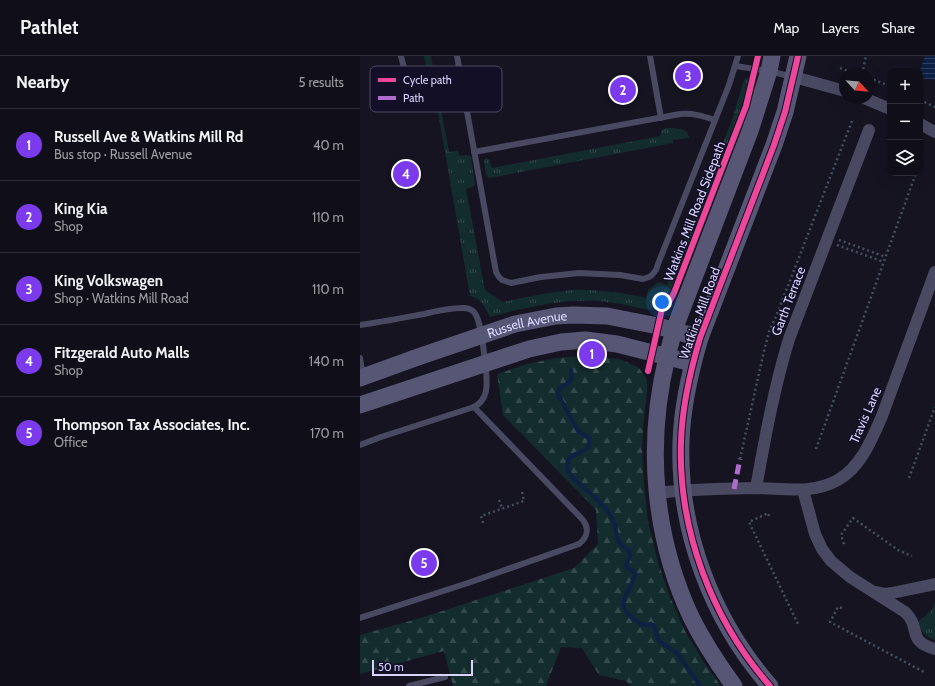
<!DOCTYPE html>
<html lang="en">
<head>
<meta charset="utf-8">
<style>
	:root { --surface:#100f19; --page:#1e1d26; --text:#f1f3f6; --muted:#9c9ca2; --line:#302f38; --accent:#7c3aed }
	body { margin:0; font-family:Cabin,sans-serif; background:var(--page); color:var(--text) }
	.controls { position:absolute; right:12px; top:12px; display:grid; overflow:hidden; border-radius:8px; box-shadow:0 4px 16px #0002 }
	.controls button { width:36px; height:36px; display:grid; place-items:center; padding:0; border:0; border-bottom:1px solid var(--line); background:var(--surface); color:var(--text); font:20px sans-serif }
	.compass { position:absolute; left:479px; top:12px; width:36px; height:36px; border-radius:50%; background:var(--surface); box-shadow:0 4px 16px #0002; rotate:116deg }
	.scale { position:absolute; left:12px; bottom:10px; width:101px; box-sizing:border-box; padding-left:4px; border:2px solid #d9d4ff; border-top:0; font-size:11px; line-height:14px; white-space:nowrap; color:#d9d4ff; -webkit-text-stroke:3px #130f26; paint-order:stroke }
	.you { position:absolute; left:302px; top:246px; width:14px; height:14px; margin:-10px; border:3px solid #fff; border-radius:50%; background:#1a73e8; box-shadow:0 0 0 6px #1a73e833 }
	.badge { display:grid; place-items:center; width:26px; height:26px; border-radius:50%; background:var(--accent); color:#fff; font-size:13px; font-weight:700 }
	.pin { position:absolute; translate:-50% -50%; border:2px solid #fff; box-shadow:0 1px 4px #0006 }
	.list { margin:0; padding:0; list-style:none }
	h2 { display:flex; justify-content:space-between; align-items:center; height:52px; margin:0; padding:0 16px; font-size:17px }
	h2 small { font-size:13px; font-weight:400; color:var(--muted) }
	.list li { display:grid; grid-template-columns:26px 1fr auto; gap:12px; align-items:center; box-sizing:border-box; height:72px; padding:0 16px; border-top:1px solid var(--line) }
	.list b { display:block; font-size:15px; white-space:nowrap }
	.list p { margin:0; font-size:13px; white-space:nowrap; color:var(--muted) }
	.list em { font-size:13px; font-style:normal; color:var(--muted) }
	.icon { flex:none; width:22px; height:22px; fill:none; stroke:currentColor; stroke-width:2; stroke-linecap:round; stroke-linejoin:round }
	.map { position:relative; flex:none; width:575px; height:630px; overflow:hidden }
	header { display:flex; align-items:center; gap:24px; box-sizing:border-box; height:56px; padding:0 20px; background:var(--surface); border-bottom:1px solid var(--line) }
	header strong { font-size:19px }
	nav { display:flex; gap:22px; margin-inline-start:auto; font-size:14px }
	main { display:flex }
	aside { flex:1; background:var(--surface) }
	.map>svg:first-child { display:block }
</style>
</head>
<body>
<header>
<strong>Pathlet</strong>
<nav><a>Map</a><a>Layers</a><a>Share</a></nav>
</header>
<main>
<aside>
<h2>Nearby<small>5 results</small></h2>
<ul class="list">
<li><span class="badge">1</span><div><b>Russell Ave &amp; Watkins Mill Rd</b><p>Bus stop · Russell Avenue</p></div><em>40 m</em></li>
<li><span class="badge">2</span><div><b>King Kia</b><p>Shop</p></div><em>110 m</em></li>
<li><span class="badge">3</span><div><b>King Volkswagen</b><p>Shop · Watkins Mill Road</p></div><em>110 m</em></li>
<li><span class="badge">4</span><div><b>Fitzgerald Auto Malls</b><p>Shop</p></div><em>140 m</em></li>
<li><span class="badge">5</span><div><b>Thompson Tax Associates, Inc.</b><p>Office</p></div><em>170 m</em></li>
</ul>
</aside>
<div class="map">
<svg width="575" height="630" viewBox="0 0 575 630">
	<defs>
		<pattern id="grass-tufts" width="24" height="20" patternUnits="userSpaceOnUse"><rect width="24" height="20" fill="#132c2d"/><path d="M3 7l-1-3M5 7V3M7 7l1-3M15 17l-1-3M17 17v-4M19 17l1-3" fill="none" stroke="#354a4c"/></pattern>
		<pattern id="forest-firs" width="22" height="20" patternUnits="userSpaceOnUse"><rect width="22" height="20" fill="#132c2d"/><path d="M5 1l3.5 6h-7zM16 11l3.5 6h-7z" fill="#354a4c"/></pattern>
		<pattern id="water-rules" width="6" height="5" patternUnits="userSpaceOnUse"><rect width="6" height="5" fill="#0d2144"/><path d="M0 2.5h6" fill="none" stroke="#304060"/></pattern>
	</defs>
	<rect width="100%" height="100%" fill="#161421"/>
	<g fill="url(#grass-tufts)">
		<path d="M64 0H71L89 96 98 95 100 100 108 99 111 101 115 129 113 131 106 133 125 234 143 246C166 241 189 236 213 234 237 233 262 237 286 242L288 234 297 227 299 226 307 229 359 96 355 94V92L357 90 361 91 372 64 383 27 385 23 392 20 376 67 311 236C308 244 305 251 296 253 286 255 275 251 266 249 257 247 248 246 238 245 201 243 166 251 130 261 125 252 121 242 110 240L77 50 61 52 59 42 72 39Z"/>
		<path d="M306 72C314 72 328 71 329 82L313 84V87L130 122 128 121 126 119 124 105 126 102 129 103 132 112 300 80 301 75Z"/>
		<path d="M575 546V584C568 582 554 573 561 563 562 562 565 560 566 559 571 556 573 552 575 546Z"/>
	</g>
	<polygon fill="url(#forest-firs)" points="225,300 259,303 278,311 287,323 287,336 284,363 282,394 284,428 288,465 298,506 310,541 325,575 343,605 361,630 271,630 266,625 239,619 222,592 201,591 186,630 93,630 84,595 0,618 0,579 64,561 214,512 238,488 236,454 143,359 137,318 167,308 196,302"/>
	<polygon fill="url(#water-rules)" points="565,0 575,0 575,24 560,22 560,15"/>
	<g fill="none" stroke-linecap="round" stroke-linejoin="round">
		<path stroke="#0d2144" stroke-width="4" d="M211 314C215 333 199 325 198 338L218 375 229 382C233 401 207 392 207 411 207 421 230 436 238 444 244 451 253 460 255 469 256 474 256 480 258 484 260 489 266 492 269 495L270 500 266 509 267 512 273 515 275 518C272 536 251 547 274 563 279 568 284 570 291 568L294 570 297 581 299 585 317 597 340 630"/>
		<g stroke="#44505f" stroke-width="2.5" stroke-dasharray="2 3" stroke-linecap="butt">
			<polyline points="480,12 497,18"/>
			<polyline points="502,18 506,0"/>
			<polyline points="509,22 530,30"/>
			<polyline points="560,44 575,51"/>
			<polyline points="560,105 562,99"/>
			<polyline points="479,184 526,201"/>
			<polyline points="477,189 524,206"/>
			<polyline points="456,393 556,117"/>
			<polyline points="380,403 404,295 409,276 417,258 492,65"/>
			<polyline points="549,422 575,351"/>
			<polyline points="139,444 142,452"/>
			<polyline points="409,460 408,457 389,466 438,568"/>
			<polyline points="123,467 121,460 164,445 162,436"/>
			<polyline points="484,488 481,479 493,462 538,494 552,500"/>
			<polyline points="482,552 478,551 470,566 564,616"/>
		</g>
		<g stroke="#4a4962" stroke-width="6">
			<polyline points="41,0 44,12"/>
			<polyline points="97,0 136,216 139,221 142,224 151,227 181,221 219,217 260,219 283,223 289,221 292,219 296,214 298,208 369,29 378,0"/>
			<polyline points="290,0 301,62"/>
			<polyline points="375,10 409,15 433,21"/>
			<path d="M114 96 320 58C333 57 343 60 355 64"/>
			<path d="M0 269C21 266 42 262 64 258 76 255 90 252 103 252 107 252 111 253 114 256 122 265 124 301 126 313 127 328 129 343 114 351L21 381 0 389"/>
			<polyline points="0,302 3,320"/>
			<path d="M0 562 108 527 219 488C228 481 229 472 223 464L114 351"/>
			<polyline points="49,630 85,621"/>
		</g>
		<g stroke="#4a4962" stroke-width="12">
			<polyline points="434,21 485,35"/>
			<polyline points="504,42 530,53"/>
			<polyline points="560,68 575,76"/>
			<path d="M396 432C405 382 414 332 429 283L509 74"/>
			<path d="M443 434 455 478 462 493 471 505 490 521 545 556C562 572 546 585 575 593"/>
			<path d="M297 437C329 433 362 433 394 432 423 432 451 439 478 424 501 411 512 383 522 360L575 216"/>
			<polyline points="515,536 525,538 532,537 575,528"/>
		</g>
		<g stroke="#575674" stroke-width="17">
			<path id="s1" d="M0 322 58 301 155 268 196 260 213 259 247 260 298 270 340 282"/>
			<polyline points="0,349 169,293 201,286 225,284 257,288 332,307"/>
			<path d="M374 630C358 608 343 585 331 561 293 480 286 387 307 301 309 292 312 283 314 274L390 75 409 15 412 0"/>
			<path d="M410 630C352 564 318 474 321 386 322 350 330 316 340 282L414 89 425 56 438 0"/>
		</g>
		<polyline stroke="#b06ccc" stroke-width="5" stroke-dasharray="10 5" stroke-linecap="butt" points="374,433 380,403"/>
		<g stroke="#130f26" stroke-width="8">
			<g id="cycleway">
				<polyline points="288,315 302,253 308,248 314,237 386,50 398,0"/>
				<path d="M410 630C352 564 318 474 321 386 322 350 330 316 340 282L414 89 425 56 438 0"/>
			</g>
		</g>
		<use href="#cycleway" stroke="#ed469a" stroke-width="6"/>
	</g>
	<g text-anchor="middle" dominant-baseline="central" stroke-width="3" stroke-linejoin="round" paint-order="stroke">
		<g font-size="13" fill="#d9d4ff" stroke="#130f26">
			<text transform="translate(334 155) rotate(-69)">Watkins Mill Road Sidepath</text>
			<text transform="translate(428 245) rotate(-69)">Garth Terrace</text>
			<text transform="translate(339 257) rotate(-70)">Watkins Mill Road</text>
			<text stroke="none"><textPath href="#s1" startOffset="176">Russell Avenue</textPath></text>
			<text transform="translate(505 359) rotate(-66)">Travis Lane</text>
		</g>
	</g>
	<rect x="10" y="10" width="132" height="46" rx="6" fill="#130f26" stroke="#4e4a67" stroke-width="1"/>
	<rect x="18" y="22" width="18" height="4" fill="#ed469a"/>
	<rect x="18" y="40" width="18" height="4" fill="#b06ccc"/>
	<g font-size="11" fill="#d9d4ff">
		<text x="43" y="28">Cycle path</text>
		<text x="43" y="46">Path</text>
	</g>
</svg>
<div class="controls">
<button>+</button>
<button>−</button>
<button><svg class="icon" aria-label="layers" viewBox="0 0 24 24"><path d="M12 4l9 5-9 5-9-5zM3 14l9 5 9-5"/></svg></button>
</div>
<svg class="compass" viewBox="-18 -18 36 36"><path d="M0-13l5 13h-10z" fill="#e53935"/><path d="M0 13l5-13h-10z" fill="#9c9ca2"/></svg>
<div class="scale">50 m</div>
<div class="you"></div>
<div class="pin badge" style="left:232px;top:298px">1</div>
<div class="pin badge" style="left:263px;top:34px">2</div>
<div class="pin badge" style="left:328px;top:20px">3</div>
<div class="pin badge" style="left:46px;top:118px">4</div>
<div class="pin badge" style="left:64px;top:507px">5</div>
</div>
</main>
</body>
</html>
